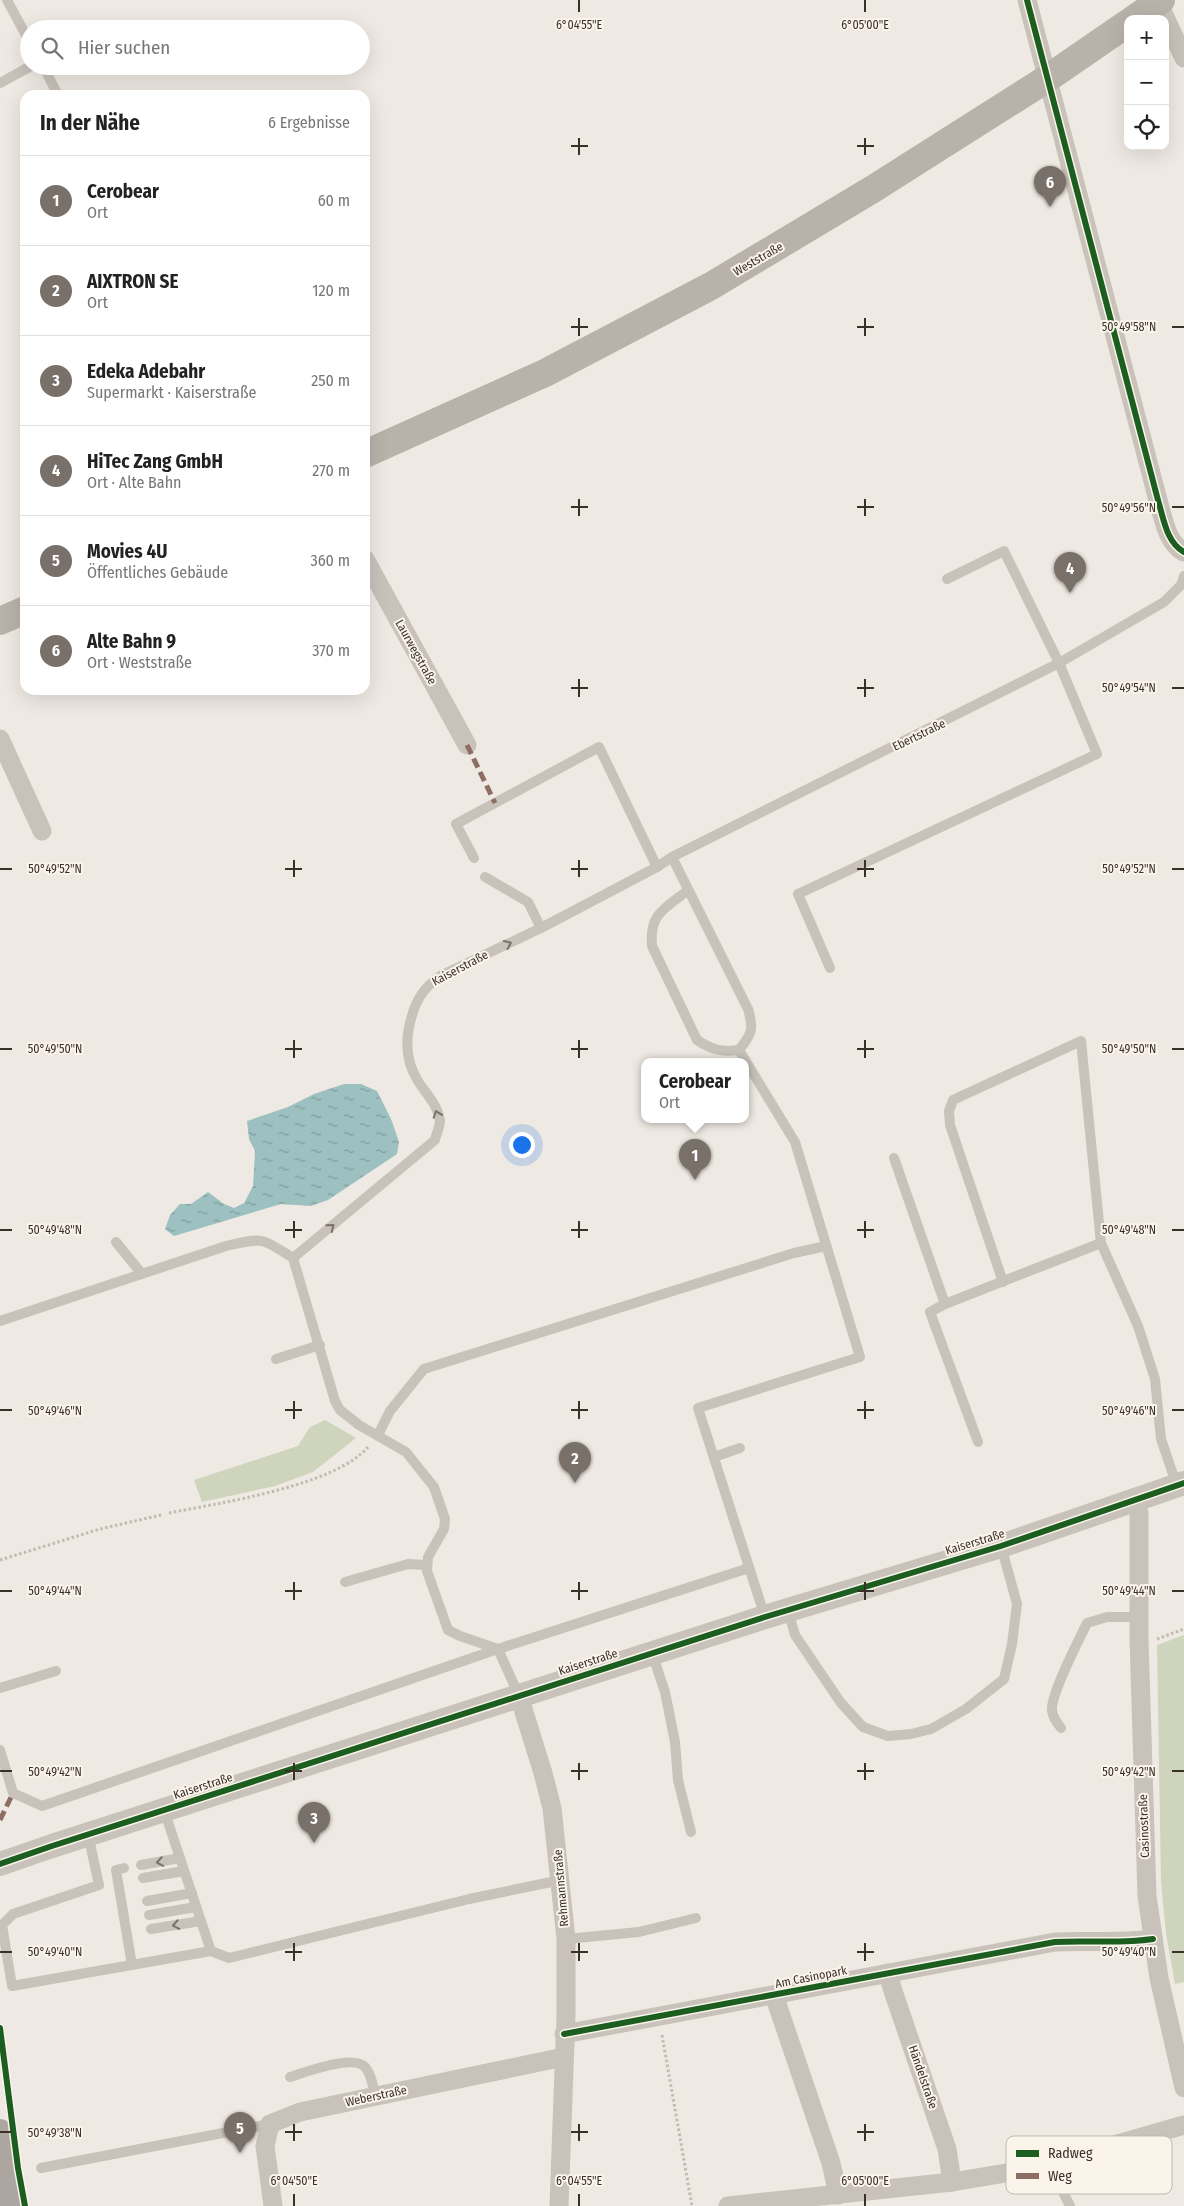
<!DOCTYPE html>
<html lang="de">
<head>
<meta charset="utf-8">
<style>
	:root { --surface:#fff; --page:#f6f6f6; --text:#222; --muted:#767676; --line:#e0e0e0; --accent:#79706a }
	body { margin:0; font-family:"Fira Sans Condensed",sans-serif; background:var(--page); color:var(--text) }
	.controls { position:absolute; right:15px; top:15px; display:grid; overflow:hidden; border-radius:10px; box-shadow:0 5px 20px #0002 }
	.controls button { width:45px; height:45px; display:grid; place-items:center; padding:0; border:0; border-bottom:1px solid var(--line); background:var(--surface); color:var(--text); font:25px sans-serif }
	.you { position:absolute; left:521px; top:1144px; width:18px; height:18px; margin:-12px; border:4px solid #fff; border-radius:50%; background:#1a73e8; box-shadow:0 0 0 8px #1a73e833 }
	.badge { display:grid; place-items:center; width:32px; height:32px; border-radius:50%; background:var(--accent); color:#fff; font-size:16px; font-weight:700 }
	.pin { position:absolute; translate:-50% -41px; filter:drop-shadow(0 1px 2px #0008) }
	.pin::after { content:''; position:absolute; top:26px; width:18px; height:15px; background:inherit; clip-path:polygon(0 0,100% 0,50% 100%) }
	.popup { position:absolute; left:641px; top:1058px; width:108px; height:65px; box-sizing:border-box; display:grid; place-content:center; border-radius:10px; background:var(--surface); filter:drop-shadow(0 1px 4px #0005); font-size:16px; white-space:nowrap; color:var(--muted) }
	.popup b { font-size:19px; color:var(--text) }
	.popup::after { content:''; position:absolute; left:50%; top:100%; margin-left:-10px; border:10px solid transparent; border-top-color:var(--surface) }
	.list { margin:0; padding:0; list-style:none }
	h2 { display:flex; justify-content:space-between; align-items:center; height:65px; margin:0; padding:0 20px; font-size:21px }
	h2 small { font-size:16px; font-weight:400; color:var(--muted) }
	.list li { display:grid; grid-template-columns:32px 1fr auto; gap:15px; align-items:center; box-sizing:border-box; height:90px; padding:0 20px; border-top:1px solid var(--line) }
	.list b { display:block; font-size:19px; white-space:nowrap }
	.list p { margin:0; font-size:16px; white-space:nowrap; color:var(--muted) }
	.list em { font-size:16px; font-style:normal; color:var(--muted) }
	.icon { flex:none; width:28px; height:28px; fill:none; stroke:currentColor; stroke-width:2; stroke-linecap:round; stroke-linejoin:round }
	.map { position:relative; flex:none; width:1184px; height:2206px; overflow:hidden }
	.search { position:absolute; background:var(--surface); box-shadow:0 5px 20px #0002; left:20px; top:20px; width:350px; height:55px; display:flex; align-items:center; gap:12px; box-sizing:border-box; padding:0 18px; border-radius:28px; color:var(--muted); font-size:19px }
	.panel { position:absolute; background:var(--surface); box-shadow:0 5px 20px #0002; left:20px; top:90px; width:350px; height:605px; border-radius:15px }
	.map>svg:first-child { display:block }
</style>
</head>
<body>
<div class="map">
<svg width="1184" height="2206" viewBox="0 0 1184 2206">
	<defs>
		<pattern id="water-ripples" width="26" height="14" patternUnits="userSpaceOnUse" patternTransform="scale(1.25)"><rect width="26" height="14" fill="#9dc0c1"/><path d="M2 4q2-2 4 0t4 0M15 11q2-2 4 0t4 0" fill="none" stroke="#819c9d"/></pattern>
	</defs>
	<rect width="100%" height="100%" fill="#efe9e3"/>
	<g fill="#cfd5bc">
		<polygon points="325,1420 356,1438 313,1472 275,1486 202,1502 194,1480 298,1446 310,1427"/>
		<polygon points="1184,1635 1184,1982 1175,1984 1166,1934 1161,1882 1157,1645"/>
	</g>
	<polygon fill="url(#water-ripples)" points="344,1084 361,1084 377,1091 391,1119 399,1142 397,1154 328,1200 311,1206 281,1204 174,1236 165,1229 170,1215 180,1204 191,1204 208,1192 224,1204 234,1208 244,1203 253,1186 255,1151 249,1139 247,1121 288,1107 314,1094"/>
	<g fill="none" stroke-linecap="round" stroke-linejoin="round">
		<g stroke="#c1bab3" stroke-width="3" stroke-dasharray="2.5 2.5" stroke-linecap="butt">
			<path d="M169 1513C219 1503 335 1486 368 1447"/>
			<polyline points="0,1560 100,1529 161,1515"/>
			<polyline points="1157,1639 1184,1629"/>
			<polyline points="662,2035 692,2206"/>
		</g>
		<g stroke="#c8c2bb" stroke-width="10">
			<polyline points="7,0 29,41"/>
			<polyline points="43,66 58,95"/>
			<polyline points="0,83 31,66"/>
			<polyline points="474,858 456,824 599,747 657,867"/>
			<polyline points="485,877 528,902 541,928"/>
			<path d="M688 890C665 909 649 913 652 946L697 1040C712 1050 721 1052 739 1050 752 1034 754 1029 748 1009L672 857 1059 663 1164 602 1181 585 1184 576"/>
			<polyline points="830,968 798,894 1097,754 1059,663 1004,551 947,579"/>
			<polyline points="739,1050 795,1142 860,1357 698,1408 765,1617"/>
			<polyline points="894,1158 945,1304"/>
			<polyline points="116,1242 142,1274"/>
			<path d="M293 1258 435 1140C436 1134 440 1127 440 1121 438 1105 426 1094 418 1081 406 1062 405 1040 411 1019 416 999 424 988 440 976L541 928 657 867 672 857"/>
			<polyline points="1003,1282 950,1125 949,1111 953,1100 1081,1041 1101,1243 1138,1326 1155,1379 1161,1439 1177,1486"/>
			<path d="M0 1321 226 1246C264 1237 261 1238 293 1258L335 1401 340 1410 359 1425 406 1452 434 1487 445 1519 444 1529 428 1557 427 1571 448 1630 460 1636 498 1649 519 1696"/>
			<polyline points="276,1359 320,1345"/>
			<polyline points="378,1435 390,1411 424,1369 794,1253 826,1246"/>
			<polyline points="978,1442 930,1312 945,1304 1101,1243"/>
			<polyline points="714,1457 740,1448"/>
			<polyline points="345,1582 408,1564 427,1565"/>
			<polyline points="788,1610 795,1635 841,1703 863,1727 888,1736 911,1734 931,1729 966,1709 1004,1679 1012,1644 1017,1604 1001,1546"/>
			<polyline points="652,1653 665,1692 675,1742 678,1780 691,1832"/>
			<polyline points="0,1688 56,1671"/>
			<path d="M1061 1728C1057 1723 1053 1718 1052 1711 1050 1695 1079 1640 1087 1623L1107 1617H1139"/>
			<polyline points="0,1750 13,1793 42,1806 498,1649 749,1568"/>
			<polyline points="164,1810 211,1951"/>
			<polyline points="88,1834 99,1885 13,1914 2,1925 12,1986 211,1951 229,1958 469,1899 561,1880"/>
			<polyline points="141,1865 180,1858"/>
			<polyline points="124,1868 116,1870 132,1965"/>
			<polyline points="143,1878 184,1871"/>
			<polyline points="147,1901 192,1893"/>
			<polyline points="149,1915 196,1907"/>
			<polyline points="151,1929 201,1921"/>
			<polyline points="566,1939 639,1932 696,1918"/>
			<path d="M290 2077C306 2072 353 2054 365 2067 372 2075 373 2087 375 2096"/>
			<polyline points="1052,2163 1059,2184 1070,2206"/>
			<polyline points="41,2168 270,2124"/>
		</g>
		<g stroke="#c8c2bb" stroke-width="19">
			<path d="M1027 0 1159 504C1164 520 1167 543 1184 552"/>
			<polyline points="1158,2 1184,58"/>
			<polyline points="365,559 467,745"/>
			<polyline points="0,739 42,831"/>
			<polyline points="1136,1501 1139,1514 1139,1639 1147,1896 1159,1978 1184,2088"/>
			<polyline points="519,1696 543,1773 552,1808 566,1939 566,2015 559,2206"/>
			<polyline points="888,1973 892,1988 947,2149 952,2182"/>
			<polyline points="774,1995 831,2163 838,2195"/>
			<path d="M564 2034 1055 1942C1088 1940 1120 1944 1153 1939"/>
			<polyline points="273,2206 265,2146 270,2124 300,2112 564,2057"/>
			<polyline points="728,2206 952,2182 1006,2173 1052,2163 1184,2125"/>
		</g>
		<polyline stroke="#c8c2bb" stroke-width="24" points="0,1864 52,1846 765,1617 1001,1546 1184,1483"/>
		<g stroke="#b9b2ab" stroke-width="28">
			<polyline points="1134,19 1161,0"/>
			<polyline points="365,454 545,373 711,286 873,189 1048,78 1128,23"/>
			<polyline points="0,621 25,610"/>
		</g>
		<polyline stroke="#ada6a0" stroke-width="28" points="0,2133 12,2206"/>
		<g stroke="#8d6e63" stroke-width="5" stroke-dasharray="10 5" stroke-linecap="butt">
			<polyline points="467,745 495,803"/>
			<polyline points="0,1820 13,1793"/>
		</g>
		<g stroke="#fbf4eb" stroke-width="9">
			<g id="cycleway">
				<path d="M1027 0 1159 504C1164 520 1167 543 1184 552"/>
				<polyline points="0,1864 52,1846 765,1617 1001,1546 1184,1483"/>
				<polyline points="0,2028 18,2168 25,2206"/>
				<path d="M564 2034 1055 1942C1088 1940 1120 1944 1153 1939"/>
			</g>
		</g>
		<use href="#cycleway" stroke="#1b5e20" stroke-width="6"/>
	</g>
	<defs><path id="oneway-chevron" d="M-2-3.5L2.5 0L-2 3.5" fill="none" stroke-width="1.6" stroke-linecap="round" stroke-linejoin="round" transform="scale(1.25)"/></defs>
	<g stroke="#7a716b">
		<use href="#oneway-chevron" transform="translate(508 944) rotate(-25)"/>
		<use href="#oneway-chevron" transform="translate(437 1114) rotate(-109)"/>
		<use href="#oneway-chevron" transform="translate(331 1227) rotate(-39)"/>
		<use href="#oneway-chevron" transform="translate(160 1862) rotate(170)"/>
		<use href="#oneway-chevron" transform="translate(176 1925) rotate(170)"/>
	</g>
	<path fill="none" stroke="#3a2f29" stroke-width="2" d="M579 0V12M865 0V12M579 138V155M865 138V155M571 146H588M857 146H874M579 318V336M865 318V336M571 327H588M857 327H874M1172 327H1184M579 499V516M865 499V516M571 507H588M857 507H874M1172 507H1184M579 679V697M865 679V697M571 688H588M857 688H874M1172 688H1184M294 860V877M579 860V877M865 860V877M0 869H12M285 869H302M571 869H588M857 869H874M1172 869H1184M294 1040V1058M579 1040V1058M865 1040V1058M0 1049H12M285 1049H302M571 1049H588M857 1049H874M1172 1049H1184M294 1221V1238M579 1221V1238M865 1221V1238M0 1230H12M285 1230H302M571 1230H588M857 1230H874M1172 1230H1184M294 1401V1419M579 1401V1419M865 1401V1419M0 1410H12M285 1410H302M571 1410H588M857 1410H874M1172 1410H1184M294 1582V1600M579 1582V1600M865 1582V1600M0 1591H12M285 1591H302M571 1591H588M857 1591H874M1172 1591H1184M294 1763V1780M579 1763V1780M865 1763V1780M0 1771H12M285 1771H302M571 1771H588M857 1771H874M1172 1771H1184M294 1943V1961M579 1943V1961M865 1943V1961M0 1952H12M285 1952H302M571 1952H588M857 1952H874M1172 1952H1184M294 2124V2141M579 2124V2141M865 2124V2141M0 2132H12M285 2132H302M571 2132H588M857 2132H874M294 2194V2206M579 2194V2206M865 2194V2206"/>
	<g text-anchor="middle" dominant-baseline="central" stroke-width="4" stroke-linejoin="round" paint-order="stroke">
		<g font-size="12" fill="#3a2f29" stroke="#fbf4eb">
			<text transform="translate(758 259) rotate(-30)">Weststraße</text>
			<text transform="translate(416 652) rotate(61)">Laurwegstraße</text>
			<text transform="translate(919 735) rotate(-26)">Ebertstraße</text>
			<text transform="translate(460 968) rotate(-28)">Kaiserstraße</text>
			<text transform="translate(975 1542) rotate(-17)">Kaiserstraße</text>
			<text transform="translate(588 1662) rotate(-18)">Kaiserstraße</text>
			<text transform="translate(203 1786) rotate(-18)">Kaiserstraße</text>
			<text transform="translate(1144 1826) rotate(-92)">Casinostraße</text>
			<text transform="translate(561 1888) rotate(-95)">Rehmannstraße</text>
			<text transform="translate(811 1977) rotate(-11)">Am Casinopark</text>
			<text transform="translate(923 2077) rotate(71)">Händelstraße</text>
			<text transform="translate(376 2096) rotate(-12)">Weberstraße</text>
		</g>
	</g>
	<rect x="1006" y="2136" width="166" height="58" rx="8" fill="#fbf4eb" stroke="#c1b9b1" stroke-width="1"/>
	<rect x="1016" y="2150" width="23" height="7" fill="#1b5e20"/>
	<rect x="1016" y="2173" width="23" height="6" fill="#8d6e63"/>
	<g font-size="14" fill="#3a2f29">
		<text x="1048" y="2158">Radweg</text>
		<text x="1048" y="2181">Weg</text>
	</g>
	<g font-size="12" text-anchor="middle" fill="#3a2f29" stroke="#fbf4eb" stroke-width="4" stroke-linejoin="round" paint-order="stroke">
		<text x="579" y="29">6°04'55"E</text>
		<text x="865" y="29">6°05'00"E</text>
		<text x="1129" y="331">50°49'58"N</text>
		<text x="1129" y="512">50°49'56"N</text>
		<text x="1129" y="692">50°49'54"N</text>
		<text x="55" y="873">50°49'52"N</text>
		<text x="1129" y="873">50°49'52"N</text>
		<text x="55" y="1053">50°49'50"N</text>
		<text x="1129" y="1053">50°49'50"N</text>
		<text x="55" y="1234">50°49'48"N</text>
		<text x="1129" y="1234">50°49'48"N</text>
		<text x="55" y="1415">50°49'46"N</text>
		<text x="1129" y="1415">50°49'46"N</text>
		<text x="55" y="1595">50°49'44"N</text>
		<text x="1129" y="1595">50°49'44"N</text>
		<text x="55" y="1776">50°49'42"N</text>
		<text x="1129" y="1776">50°49'42"N</text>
		<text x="55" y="1956">50°49'40"N</text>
		<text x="1129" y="1956">50°49'40"N</text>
		<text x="55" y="2137">50°49'38"N</text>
		<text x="294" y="2185">6°04'50"E</text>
		<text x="579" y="2185">6°04'55"E</text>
		<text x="865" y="2185">6°05'00"E</text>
	</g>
</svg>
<div class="controls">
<button>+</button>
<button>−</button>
<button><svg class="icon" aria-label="locate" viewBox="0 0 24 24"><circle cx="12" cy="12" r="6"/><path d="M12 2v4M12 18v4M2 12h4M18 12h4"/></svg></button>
</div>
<div class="you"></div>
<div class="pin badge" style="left:695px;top:1180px">1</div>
<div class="popup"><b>Cerobear</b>Ort</div>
<div class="pin badge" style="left:575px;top:1483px">2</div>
<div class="pin badge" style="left:314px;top:1843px">3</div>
<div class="pin badge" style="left:1070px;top:593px">4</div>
<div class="pin badge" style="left:240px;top:2153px">5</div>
<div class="pin badge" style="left:1050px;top:207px">6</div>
<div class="search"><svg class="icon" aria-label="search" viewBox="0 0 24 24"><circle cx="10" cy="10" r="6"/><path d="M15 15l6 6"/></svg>Hier suchen</div>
<section class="panel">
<h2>In der Nähe<small>6 Ergebnisse</small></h2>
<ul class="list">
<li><span class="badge">1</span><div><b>Cerobear</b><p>Ort</p></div><em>60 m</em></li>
<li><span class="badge">2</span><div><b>AIXTRON SE</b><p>Ort</p></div><em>120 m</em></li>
<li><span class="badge">3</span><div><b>Edeka Adebahr</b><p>Supermarkt · Kaiserstraße</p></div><em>250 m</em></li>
<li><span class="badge">4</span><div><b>HiTec Zang GmbH</b><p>Ort · Alte Bahn</p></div><em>270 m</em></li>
<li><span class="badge">5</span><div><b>Movies 4U</b><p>Öffentliches Gebäude</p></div><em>360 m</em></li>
<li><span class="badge">6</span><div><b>Alte Bahn 9</b><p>Ort · Weststraße</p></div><em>370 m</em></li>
</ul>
</section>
</div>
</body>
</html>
